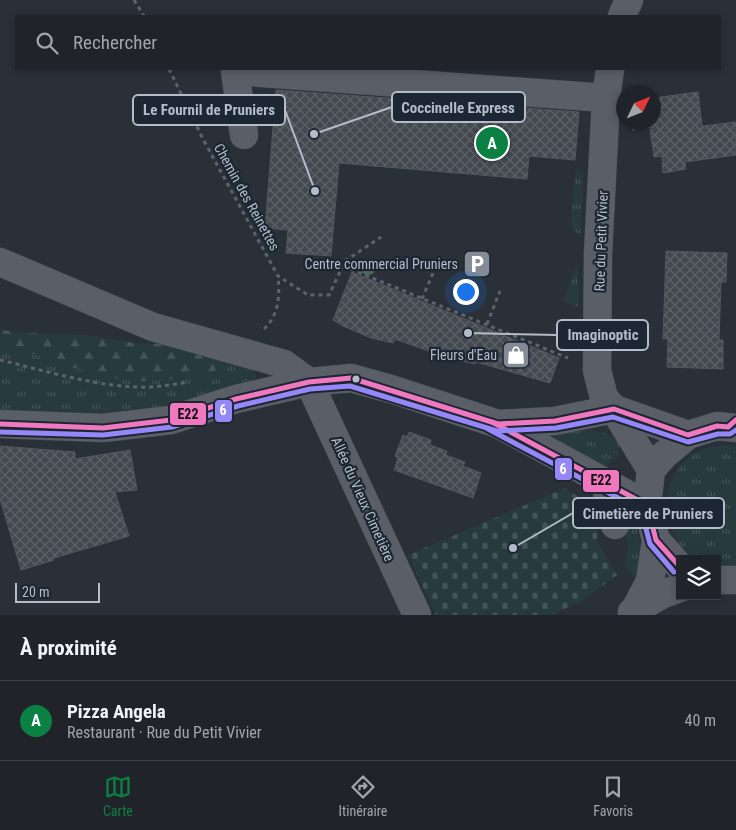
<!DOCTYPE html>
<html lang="fr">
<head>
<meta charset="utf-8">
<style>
	:root { --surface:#20242a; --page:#2d3036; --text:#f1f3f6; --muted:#a2a4a8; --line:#3d4147; --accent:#0b8043 }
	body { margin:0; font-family:"Roboto Condensed",sans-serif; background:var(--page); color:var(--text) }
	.controls { position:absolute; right:15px; bottom:15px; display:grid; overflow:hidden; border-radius:0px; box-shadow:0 2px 8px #0003 }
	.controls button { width:45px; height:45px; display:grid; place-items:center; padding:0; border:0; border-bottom:1px solid var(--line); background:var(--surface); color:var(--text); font:25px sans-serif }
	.compass { position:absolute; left:616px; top:85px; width:45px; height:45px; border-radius:50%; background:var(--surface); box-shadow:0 2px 8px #0003; rotate:47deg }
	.scale { position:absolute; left:15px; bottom:12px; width:85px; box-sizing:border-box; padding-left:5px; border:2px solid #b4bcc9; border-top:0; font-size:14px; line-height:18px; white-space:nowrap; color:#b4bcc9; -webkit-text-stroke:4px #1d2633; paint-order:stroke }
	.you { position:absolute; left:465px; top:291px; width:18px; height:18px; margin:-12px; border:4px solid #fff; border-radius:50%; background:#1a73e8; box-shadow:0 0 0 8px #1a73e833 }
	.badge { display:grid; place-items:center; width:32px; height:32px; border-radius:50%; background:var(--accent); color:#fff; font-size:16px; font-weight:700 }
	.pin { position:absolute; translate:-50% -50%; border:2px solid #fff; box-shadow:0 1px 5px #0006 }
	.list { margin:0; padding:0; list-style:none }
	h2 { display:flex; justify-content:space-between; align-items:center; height:65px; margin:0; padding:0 20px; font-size:21px }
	h2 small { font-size:16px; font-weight:400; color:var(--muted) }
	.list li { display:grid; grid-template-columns:32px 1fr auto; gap:15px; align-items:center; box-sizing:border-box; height:80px; padding:0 20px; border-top:1px solid var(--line) }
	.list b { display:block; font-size:19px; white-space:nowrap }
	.list p { margin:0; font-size:16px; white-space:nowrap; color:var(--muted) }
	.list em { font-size:16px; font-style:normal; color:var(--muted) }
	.icon { flex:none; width:28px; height:28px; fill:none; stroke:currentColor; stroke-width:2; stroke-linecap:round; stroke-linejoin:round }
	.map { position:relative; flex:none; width:736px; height:615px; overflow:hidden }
	.search { position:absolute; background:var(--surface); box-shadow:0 2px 8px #0003; left:15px; right:15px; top:15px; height:55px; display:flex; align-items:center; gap:12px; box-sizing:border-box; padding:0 18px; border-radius:0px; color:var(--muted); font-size:19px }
	.sheet { height:145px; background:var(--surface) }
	nav { display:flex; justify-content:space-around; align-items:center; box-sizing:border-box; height:70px; border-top:1px solid var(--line); background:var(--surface); font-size:14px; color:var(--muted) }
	nav a { display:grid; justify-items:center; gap:2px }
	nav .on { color:var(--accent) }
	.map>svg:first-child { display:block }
</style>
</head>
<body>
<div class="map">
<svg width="736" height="615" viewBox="0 0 736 615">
	<defs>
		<pattern id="grass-tufts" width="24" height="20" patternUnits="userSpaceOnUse" patternTransform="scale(1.25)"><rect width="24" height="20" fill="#273a3e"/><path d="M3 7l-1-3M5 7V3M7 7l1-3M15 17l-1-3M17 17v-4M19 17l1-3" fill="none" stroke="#445559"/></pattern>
		<pattern id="forest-firs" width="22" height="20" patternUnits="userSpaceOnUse" patternTransform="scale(1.25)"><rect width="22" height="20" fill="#273a3e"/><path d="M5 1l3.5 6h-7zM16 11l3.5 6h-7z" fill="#445559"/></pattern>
		<pattern id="cemetery-stones" width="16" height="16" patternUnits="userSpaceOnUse" patternTransform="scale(1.25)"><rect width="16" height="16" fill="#273a3e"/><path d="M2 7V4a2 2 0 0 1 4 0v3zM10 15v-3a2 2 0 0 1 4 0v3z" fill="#445559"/></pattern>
		<pattern id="building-cross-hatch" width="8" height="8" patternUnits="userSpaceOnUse" patternTransform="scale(1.25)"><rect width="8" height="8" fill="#444950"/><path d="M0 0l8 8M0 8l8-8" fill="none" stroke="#5d6168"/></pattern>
	</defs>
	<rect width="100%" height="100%" fill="#2a3038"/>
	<g fill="url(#grass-tufts)">
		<polygon points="576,168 583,172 581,233 578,234 573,229 571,219"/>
		<polygon points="578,262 579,307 563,301"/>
		<polygon points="0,342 112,378 138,381 214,372 221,354 250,366 256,374 256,384 163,411 94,418 0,412"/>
		<polygon points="587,430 606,433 621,440 618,456 603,469 549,438 570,432"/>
		<path d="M728 445 736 446V566H717V559C710 559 701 560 694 558 685 554 678 544 674 535 656 503 671 458 709 447 715 446 722 446 728 445Z"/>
		<path d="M621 508C643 526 644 553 636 579L625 566 628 545Z"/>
	</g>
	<path fill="url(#forest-firs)" d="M0 330 28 333 86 335 134 343 171 344 221 354V363L214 372C189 376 162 382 137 381 96 379 40 356 0 342Z"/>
	<polygon fill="url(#cemetery-stones)" points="565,488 598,510 597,541 617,575 582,601 551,615 436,615 408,555"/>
	<g fill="url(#building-cross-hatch)" stroke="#52575f">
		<polygon points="276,90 579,112 575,160 529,156 527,179 339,163 331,256 286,253 288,230 265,228"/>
		<polygon points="698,92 702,126 736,122 736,155 685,162 686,169 663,173 662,156 654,157 650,129 652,129 651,122 654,122 654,98"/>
		<polygon points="666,251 727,253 726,282 721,282 719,340 723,340 723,369 667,367 668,339 663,339"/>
		<polygon points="352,272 559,358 550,383 476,362 475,364 448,358 395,339 393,343 371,338 343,326 333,320"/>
		<polygon points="409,432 431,440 430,445 447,451 446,455 465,462 463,466 481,473 473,498 394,470 398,458 395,456 403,435 407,437"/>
		<polygon points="0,446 75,452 75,459 130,450 137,490 115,492 129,536 54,558 54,560 21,570 0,499"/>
	</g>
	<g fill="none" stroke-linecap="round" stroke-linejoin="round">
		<g stroke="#484c53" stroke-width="29">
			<g id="minor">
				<polyline points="622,16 629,0"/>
				<polyline points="610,69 606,98 598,254 597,370 604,398 614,409 651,470"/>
				<polyline points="244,135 235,71 606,98"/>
				<polyline points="0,262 153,327 284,364 309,382 417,615"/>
				<polyline points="0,424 103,428 171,420 236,399 309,382 351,378 394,390 498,424 647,505"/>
				<polyline points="498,424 555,421 614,409 688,435"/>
				<polyline points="605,483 615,525"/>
				<polyline points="680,567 656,540 647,505 651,470 664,455 688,435 717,426 736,428"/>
				<polyline points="717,580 736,580"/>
				<polyline points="635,610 650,581 656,540"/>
				<polyline points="632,612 663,594 680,588"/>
			</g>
		</g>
		<g stroke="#5d636a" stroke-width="3" stroke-dasharray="4 4" stroke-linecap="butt">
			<polyline points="134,0 144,16"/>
			<polyline points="169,69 204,141 278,276 308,295 329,295 345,261 381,237"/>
			<polyline points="632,129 651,126"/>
			<polyline points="343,266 568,358"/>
			<polyline points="422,299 436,266"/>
			<polyline points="487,324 500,291"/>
			<path d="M264 329C279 315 280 295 278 276"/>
			<path d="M0 360C46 371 104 389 151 387 164 386 176 384 189 382"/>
		</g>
		<use href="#minor" stroke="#5a5e66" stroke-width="28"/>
		<g stroke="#1d2633" stroke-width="9">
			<g id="bus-1">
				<polyline points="492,422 647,505 656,540 680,567"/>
				<polyline points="0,424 103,428 171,420 236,399 309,382 351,378 498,424 555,421 614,409 688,435 717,426 728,427 736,420"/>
			</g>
		</g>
		<g stroke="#1d2633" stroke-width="9">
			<g id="bus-2">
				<polyline points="488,429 641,510 650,544 674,572"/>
				<polyline points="0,432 103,435 172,427 238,406 310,389 350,386 497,431 556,428 613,417 688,442 718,434 730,434 736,430"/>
			</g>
		</g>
		<use href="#bus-1" stroke="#ef78be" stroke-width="5"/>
		<use href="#bus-2" stroke="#9587f8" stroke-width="5"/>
	</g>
	<circle fill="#4e6a5a" cx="368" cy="267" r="8"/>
	<defs>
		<g id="parking-square" transform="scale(1.4375)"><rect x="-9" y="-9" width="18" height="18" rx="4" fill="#848b96" stroke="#1d2633"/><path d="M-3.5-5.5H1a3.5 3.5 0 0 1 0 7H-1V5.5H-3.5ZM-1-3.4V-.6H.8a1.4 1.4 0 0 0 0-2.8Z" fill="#fff"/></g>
		<g id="shop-square" transform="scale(1.4375)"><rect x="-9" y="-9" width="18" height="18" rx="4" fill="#848b96" stroke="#1d2633"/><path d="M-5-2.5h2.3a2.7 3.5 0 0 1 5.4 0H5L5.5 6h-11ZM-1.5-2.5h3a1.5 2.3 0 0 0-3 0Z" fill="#fff"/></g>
	</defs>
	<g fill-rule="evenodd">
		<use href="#parking-square" x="477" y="264"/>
		<use href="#shop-square" x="516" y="355"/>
	</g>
	<circle fill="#b4bcc9" stroke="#1d2633" stroke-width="2" cx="356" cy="379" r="4.5"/>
	<g text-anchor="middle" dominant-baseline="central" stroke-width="4.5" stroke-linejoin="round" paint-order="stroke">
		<g font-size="14" fill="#b4bcc9" stroke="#1d2633">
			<text transform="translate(247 197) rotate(61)">Chemin des Reinettes</text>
			<text transform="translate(601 241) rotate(-88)">Rue du Petit Vivier</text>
			<text transform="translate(363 499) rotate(66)">Allée du Vieux Cimetière</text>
		</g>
		<g font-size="14" fill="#b4bcc9" stroke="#1d2633" text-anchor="end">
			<text x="458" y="264">Centre commercial Pruniers</text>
			<text x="497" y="355">Fleurs d'Eau</text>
		</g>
	</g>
	<path fill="none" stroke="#b4bcc9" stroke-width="2" d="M314 134L392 107M315 191L285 110M468 333L557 335M513 548L573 513"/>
	<g fill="#b4bcc9" stroke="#1d2633" stroke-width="2">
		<circle cx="314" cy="134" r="5"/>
		<circle cx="315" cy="191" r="5"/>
		<circle cx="468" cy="333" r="5"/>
		<circle cx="513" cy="548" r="5"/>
	</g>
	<g fill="#1d2633" stroke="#b4bcc9" stroke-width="2">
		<rect x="392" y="92" width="133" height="30" rx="5"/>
		<rect x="133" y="95" width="152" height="30" rx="5"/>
		<rect x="557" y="320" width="91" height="30" rx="5"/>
		<rect x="573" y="498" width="151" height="30" rx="5"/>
	</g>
	<g font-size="15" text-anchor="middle" font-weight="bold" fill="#b4bcc9">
		<text x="458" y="113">Coccinelle Express</text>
		<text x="209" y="115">Le Fournil de Pruniers</text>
		<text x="603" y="340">Imaginoptic</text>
		<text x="648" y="519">Cimetière de Pruniers</text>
	</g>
	<g stroke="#1d2633" stroke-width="2">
		<rect x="214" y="399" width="19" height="24" rx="5" fill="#9587f8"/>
		<rect x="169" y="402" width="38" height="24" rx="5" fill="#ef78be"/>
		<rect x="554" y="457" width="19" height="24" rx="5" fill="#9587f8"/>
		<rect x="582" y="469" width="38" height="24" rx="5" fill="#ef78be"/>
	</g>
	<g font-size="14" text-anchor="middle" font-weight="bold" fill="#fff">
		<text x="223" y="415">6</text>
		<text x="563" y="474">6</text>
	</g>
	<g font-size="14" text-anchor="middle" font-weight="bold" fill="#111">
		<text x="188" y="419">E22</text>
		<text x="601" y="485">E22</text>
	</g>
</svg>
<div class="controls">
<button><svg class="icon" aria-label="layers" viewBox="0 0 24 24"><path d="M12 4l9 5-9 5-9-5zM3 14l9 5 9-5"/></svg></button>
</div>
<svg class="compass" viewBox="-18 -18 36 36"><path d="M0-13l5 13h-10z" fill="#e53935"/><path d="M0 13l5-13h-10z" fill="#a2a4a8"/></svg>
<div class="scale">20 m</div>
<div class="you"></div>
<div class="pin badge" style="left:492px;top:143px">A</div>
<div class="search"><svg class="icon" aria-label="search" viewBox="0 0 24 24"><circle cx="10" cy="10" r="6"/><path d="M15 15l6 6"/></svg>Rechercher</div>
</div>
<section class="sheet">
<h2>À proximité<small></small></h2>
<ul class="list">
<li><span class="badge">A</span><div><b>Pizza Angela</b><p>Restaurant · Rue du Petit Vivier</p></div><em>40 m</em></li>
</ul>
</section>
<nav>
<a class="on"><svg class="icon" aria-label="map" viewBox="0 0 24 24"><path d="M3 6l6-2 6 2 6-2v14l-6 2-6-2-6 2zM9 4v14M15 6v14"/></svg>Carte</a>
<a><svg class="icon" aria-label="directions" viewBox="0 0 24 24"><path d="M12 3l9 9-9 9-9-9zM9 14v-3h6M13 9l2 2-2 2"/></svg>Itinéraire</a>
<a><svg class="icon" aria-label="saved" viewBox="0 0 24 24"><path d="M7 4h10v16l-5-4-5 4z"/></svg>Favoris</a>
</nav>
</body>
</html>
